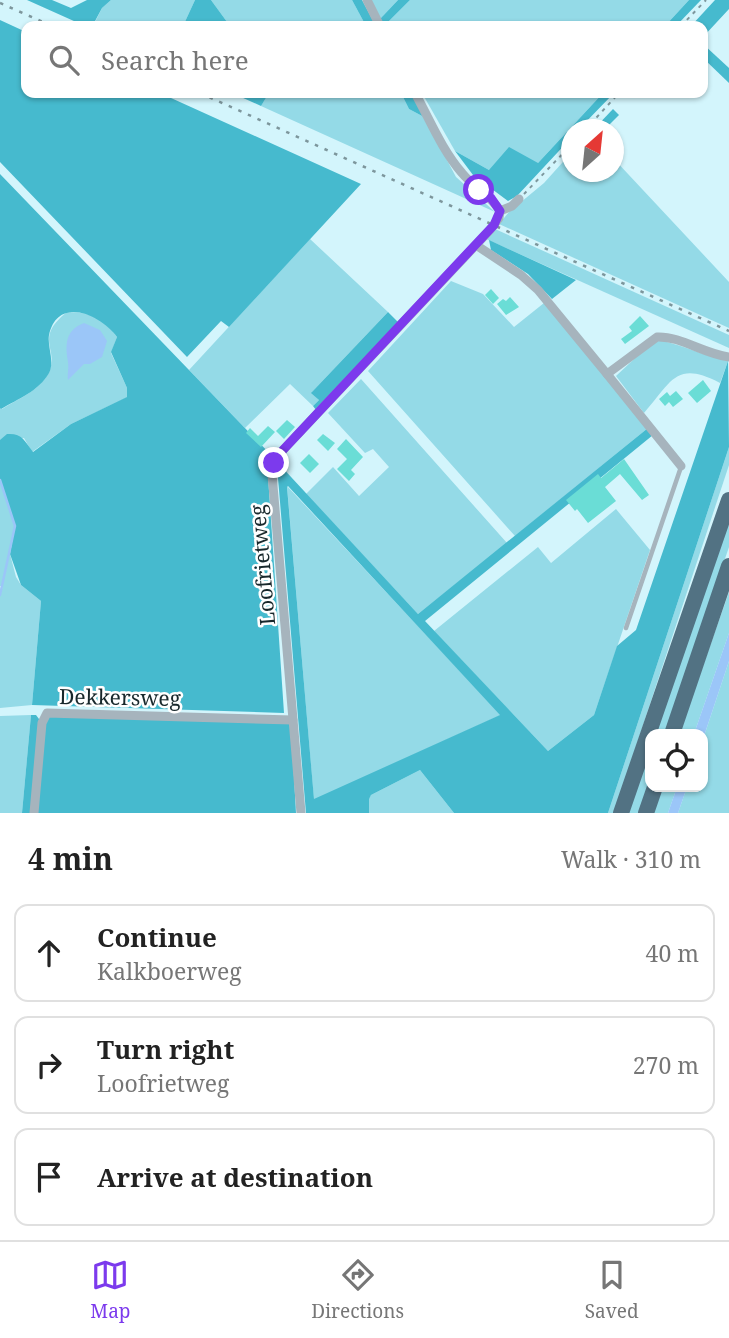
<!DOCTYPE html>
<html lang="en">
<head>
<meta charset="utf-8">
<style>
	:root { --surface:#fff; --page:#f6f6f6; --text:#222; --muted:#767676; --line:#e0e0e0; --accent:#7c3aed }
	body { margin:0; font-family:"Noto Serif",serif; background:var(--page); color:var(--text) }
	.controls { position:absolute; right:21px; bottom:21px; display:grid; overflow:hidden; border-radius:14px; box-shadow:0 2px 5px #0004 }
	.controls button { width:63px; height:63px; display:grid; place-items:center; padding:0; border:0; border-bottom:2px solid var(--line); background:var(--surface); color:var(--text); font:35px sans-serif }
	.compass { position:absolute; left:561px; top:119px; width:63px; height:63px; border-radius:50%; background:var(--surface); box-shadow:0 2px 5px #0004; rotate:27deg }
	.stop { position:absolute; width:21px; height:21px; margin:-16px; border:5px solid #7c3aed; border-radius:50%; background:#fff }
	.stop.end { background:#7c3aed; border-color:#fff; box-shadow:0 2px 7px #0008 }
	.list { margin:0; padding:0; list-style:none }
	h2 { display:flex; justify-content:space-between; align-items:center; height:91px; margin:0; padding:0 28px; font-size:30px }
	h2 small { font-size:23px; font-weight:400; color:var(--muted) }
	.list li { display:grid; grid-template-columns:46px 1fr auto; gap:21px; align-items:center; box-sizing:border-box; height:98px; margin:0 14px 14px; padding:0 14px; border:2px solid var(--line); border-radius:14px }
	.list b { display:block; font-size:26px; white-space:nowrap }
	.list p { margin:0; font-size:23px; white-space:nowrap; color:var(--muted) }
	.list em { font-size:23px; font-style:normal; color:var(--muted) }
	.icon { flex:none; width:38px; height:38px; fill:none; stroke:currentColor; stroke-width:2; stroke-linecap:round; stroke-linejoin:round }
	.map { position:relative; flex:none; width:729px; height:813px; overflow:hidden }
	.search { position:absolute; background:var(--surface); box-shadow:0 2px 5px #0004; left:21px; right:21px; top:21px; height:77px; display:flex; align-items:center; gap:18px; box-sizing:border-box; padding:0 24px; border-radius:14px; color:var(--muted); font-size:26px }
	.sheet { height:427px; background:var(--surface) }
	nav { display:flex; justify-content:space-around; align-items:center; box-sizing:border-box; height:98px; border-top:2px solid var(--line); background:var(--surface); font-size:19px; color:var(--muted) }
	nav a { display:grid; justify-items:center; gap:4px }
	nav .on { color:var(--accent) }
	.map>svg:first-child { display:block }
</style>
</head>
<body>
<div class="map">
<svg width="729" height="813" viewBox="0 0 729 813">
	<rect width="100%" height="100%" fill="#d3f5fc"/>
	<g fill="#94dae7">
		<polygon points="111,0 195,0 183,26 99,26 94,24 102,8"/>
		<polygon points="211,0 352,0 366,26 290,26 287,23 281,26 230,26"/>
		<polygon points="370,0 398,0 380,19"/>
		<polygon points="410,0 689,0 665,26 384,26"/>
		<polygon points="269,93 401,93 409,109 424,117 456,177 495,212 261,106"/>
		<polygon points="422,93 603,93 538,163 489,170 455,151"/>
		<polygon points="571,153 572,172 614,172 614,159 729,282 729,328 499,224 509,212 544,183"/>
		<polygon points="495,229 729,335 729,348 486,239"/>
		<polygon points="310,239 388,312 312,392 319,400 313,406 290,384 245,428 189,370"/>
		<polygon points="451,281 483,294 514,327 544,303 648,428 515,536 368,371"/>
		<path d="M67 312C89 311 104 319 117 337L111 353 127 388 128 397 71 424 32 452 24 438 0 440V408L2 409C18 399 41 390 49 372 60 349 33 339 67 312Z"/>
		<path d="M659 340C683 345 704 356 728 361L720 383C676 360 672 381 644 413L616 376 648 346Z"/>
		<polygon points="361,379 507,543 418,614 306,494 333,467 359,496 389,467 373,449 365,453 328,413"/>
		<polygon points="729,447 729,465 614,813 608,813"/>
		<polygon points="0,480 15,526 10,554 16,577 21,585 41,601 32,705 0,708 0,595 3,586 0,586"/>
		<polygon points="287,486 501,715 314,800"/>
		<polygon points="616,509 650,550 594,715 548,751 434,631 538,547 551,563"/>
		<polygon points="729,515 729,547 665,734 652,734"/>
		<polygon points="729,592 729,633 694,734 679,734"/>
		<polygon points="729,661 729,813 678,813 687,787 703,787 703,739"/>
		<polygon points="31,715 22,813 0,813 0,716"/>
		<polygon points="650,739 650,778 639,813 625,813"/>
		<polygon points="420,770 454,813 369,813 369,798 371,795"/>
		<polygon points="661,787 677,787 668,813 652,813"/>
	</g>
	<g fill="#46bace" fill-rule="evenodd">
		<polygon points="27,0 52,0 71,8 87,0 111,0 102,8 94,23 99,26 85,26"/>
		<polygon points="195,0 211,0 230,26 183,26"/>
		<polygon points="352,0 362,0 376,26 366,26"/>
		<polygon points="398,0 410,0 384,26 380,19"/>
		<polygon points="689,0 701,0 676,26 665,26"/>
		<polygon points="715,0 729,0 729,9 703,37 703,26 691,26"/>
		<polygon points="0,20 26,32 26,93 160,93 361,184 229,327 221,321 187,357 0,162"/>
		<polygon points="703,44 729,68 729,83 703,58"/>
		<polygon points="232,93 269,93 261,106"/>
		<polygon points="401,93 411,93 424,117 409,109"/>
		<polygon points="603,93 614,93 579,129 572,130 571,138 517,196 508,201 473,175 455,151 489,170 509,147 538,163"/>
		<polygon points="613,109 619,115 605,129 594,129"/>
		<path d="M0 174 272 456 267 461 284 713 32 705 41 601 21 585 10 554 15 526 0 480V440L7 434C22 433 24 440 33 452L71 424 127 397V388L111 352 117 337C101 315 58 295 49 335 47 347 55 361 49 373 39 391 18 399 1 409L0 408Z"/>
		<polygon points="489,240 576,280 552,299 528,274 491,250"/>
		<polygon points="388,312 398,322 316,410 313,406 319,400 311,393"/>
		<path d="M728 361 729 447 608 813H454L420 770 371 795 369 799V813H306L277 466 279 464 418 614 648 428 653 435 425 621 548 751 594 715 617 646 636 630ZM288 486 500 715 314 799 287 487Z"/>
		<polygon points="31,715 36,715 39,719 31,813 22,813"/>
		<polygon points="48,715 291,723 296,813 36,813 43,726"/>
	</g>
	<g fill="#9bc6f8">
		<path d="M84 323 100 330 107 341 102 357 90 364H84L68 380C67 375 69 368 68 362 65 345 65 330 84 323Z"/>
		<polygon points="729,633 729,661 703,739 703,734 694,734"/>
		<polygon points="677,787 687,787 678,813 668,813"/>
	</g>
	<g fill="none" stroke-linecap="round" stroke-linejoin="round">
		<polyline stroke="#9bc6f8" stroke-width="2.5" points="0,480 15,526 0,595"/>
	</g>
	<g fill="#6addd6">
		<polygon points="491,289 499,298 493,304 485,295"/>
		<polygon points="510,297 519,307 506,315 497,304 503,299 506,301"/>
		<polygon points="640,316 649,326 625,344 621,339 632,331 629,327"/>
		<polygon points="703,380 711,391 697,403 688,393"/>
		<polygon points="676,391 683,399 673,407 669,402 665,406 659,399 667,392 670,396"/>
		<polygon points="287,420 295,427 284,439 276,431"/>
		<polygon points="268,426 275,432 261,447 246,433 250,428 258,436"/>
		<polygon points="323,434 335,443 328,451 317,440"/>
		<polygon points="346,439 363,457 351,470 355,474 349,481 337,469 347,459 337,449"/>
		<polygon points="309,454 319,464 310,473 300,463"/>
		<polygon points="624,459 649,495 642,500 620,474 605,487 616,501 588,523 577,509 575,511 566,500 598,474 601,478"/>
	</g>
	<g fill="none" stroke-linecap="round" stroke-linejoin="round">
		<g stroke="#7d979d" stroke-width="2" stroke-dasharray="3.5 5" stroke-linecap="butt">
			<polyline points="681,26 706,0"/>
			<polyline points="585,130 619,93"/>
			<polyline points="524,194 572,144"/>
		</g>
		<polyline stroke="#a6b4bd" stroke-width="4.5" points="626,628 681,467"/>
		<g stroke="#a6b4bd" stroke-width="9">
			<polyline points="367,0 380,26"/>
			<path d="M415 93C430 120 442 150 462 173 474 188 491 195 500 211"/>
			<polyline points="500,211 512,206 519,199"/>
			<path d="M476 245 521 275 538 290 607 374 657 337C681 336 704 354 729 357"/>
			<polyline points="607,374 681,466"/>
			<polyline points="34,813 42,723 47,713 293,720"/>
			<polyline points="301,813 272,474 274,463 283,450 490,230 499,218 500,211"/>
		</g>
		<g stroke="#527283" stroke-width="16">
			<polyline points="672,734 729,566"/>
			<polyline points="621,813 729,500"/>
			<polyline points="646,813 655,787"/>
		</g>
		<g stroke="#7d969c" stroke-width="2.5" stroke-dasharray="3.5 7" stroke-linecap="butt">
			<polyline points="0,3 52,26"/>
			<polyline points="200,93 729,331"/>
		</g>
	</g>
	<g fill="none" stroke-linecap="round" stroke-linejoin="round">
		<polyline stroke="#7c3aed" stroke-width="9" points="274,463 283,450 494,225 500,211 491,198 479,190"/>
	</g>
	<g text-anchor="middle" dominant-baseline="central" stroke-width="5" stroke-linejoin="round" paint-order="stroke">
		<g font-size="21" fill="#18282c" stroke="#fff">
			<text transform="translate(262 565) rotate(-95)">Loofrietweg</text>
			<text transform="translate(120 697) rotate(1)">Dekkersweg</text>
		</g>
	</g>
</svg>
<div class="controls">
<button><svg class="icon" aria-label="locate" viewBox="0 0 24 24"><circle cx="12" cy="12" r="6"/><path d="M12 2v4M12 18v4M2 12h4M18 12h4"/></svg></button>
</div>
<svg class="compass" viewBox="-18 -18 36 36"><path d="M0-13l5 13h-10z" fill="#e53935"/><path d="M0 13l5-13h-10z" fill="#767676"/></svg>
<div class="stop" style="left:479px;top:190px"></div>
<div class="stop end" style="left:274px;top:463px"></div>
<div class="search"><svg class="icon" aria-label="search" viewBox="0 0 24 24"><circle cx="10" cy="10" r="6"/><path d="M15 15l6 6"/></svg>Search here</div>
</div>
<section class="sheet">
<h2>4 min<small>Walk · 310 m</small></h2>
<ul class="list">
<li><svg class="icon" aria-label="ahead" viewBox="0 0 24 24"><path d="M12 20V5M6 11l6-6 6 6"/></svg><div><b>Continue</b><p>Kalkboerweg</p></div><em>40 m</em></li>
<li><svg class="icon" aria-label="right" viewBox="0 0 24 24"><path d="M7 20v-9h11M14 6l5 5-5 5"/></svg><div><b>Turn right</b><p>Loofrietweg</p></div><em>270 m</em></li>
<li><svg class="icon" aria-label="arrive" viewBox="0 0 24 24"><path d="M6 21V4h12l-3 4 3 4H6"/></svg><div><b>Arrive at destination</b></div></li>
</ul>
</section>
<nav>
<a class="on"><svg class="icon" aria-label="map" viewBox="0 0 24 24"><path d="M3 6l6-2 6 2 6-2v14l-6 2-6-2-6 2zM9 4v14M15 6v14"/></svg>Map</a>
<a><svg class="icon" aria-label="directions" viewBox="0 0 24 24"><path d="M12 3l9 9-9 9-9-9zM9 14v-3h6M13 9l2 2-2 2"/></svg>Directions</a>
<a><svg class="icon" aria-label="saved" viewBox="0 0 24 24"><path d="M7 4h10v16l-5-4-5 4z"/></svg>Saved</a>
</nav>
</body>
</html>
